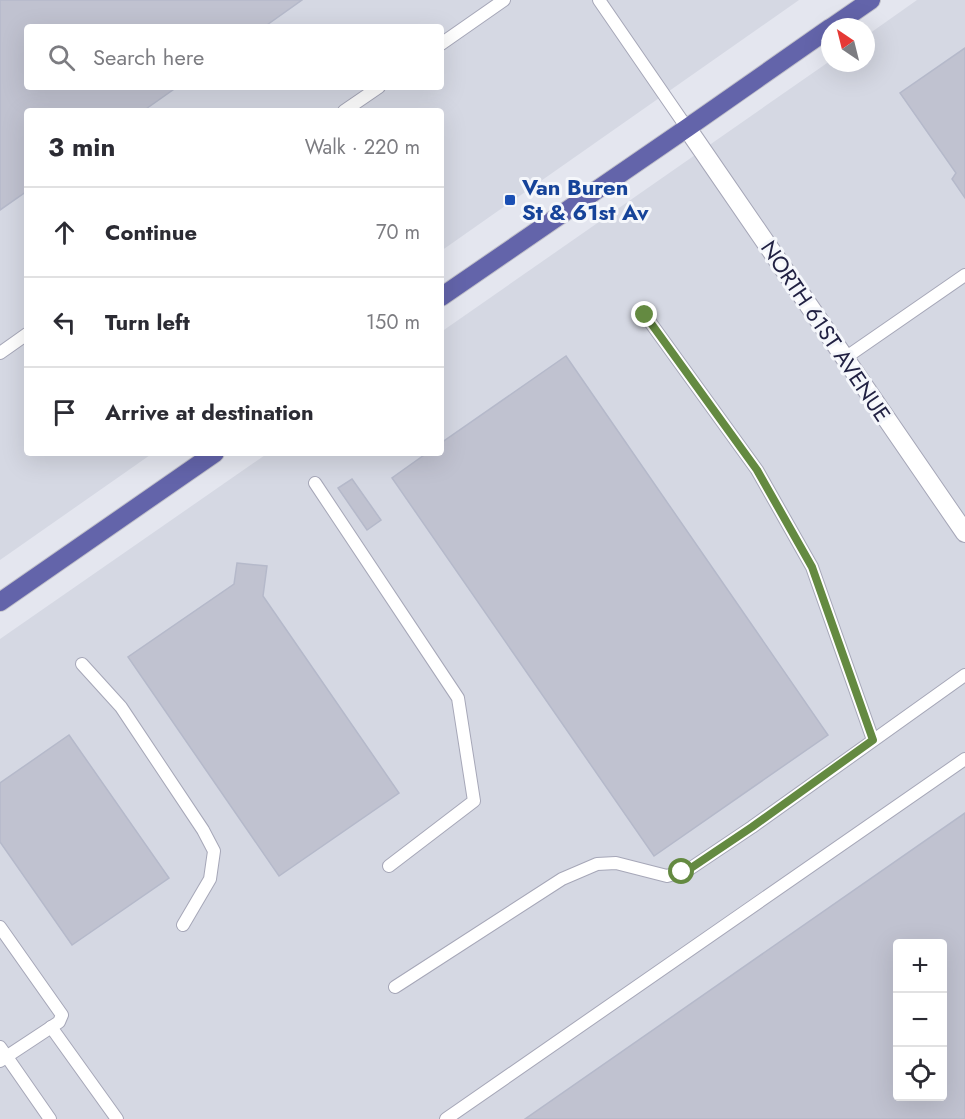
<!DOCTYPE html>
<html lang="en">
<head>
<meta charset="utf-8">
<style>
	:root { --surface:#fff; --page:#f7f7f7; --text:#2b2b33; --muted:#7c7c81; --line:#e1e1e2 }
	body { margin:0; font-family:Jost,sans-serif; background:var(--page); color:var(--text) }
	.controls { position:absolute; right:18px; bottom:18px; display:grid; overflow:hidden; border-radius:6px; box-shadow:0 6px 24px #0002 }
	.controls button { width:54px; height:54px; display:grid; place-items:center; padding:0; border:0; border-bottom:2px solid var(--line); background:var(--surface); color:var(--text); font:30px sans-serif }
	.compass { position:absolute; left:821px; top:18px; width:54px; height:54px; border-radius:50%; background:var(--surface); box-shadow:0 6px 24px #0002; rotate:325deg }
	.stop { position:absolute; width:18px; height:18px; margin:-14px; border:4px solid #648a41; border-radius:50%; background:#fff }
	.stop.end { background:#648a41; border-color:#fff; box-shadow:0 2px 6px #0008 }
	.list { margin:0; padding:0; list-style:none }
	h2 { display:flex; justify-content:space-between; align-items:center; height:78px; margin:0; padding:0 24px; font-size:26px }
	h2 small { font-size:20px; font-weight:400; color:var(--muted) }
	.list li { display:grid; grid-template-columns:39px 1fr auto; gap:18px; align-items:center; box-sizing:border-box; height:90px; padding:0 24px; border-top:2px solid var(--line) }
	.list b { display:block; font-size:22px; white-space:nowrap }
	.list em { font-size:20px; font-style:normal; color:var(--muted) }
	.icon { flex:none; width:33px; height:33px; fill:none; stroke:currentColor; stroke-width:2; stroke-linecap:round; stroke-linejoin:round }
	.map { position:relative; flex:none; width:965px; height:1119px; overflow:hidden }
	.search { position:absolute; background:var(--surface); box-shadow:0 6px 24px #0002; left:24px; top:24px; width:420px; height:66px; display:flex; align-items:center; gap:15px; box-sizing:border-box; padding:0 21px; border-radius:6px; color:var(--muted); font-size:22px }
	.panel { position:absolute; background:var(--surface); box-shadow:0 6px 24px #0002; left:24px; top:108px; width:420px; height:348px; border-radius:6px }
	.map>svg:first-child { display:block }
</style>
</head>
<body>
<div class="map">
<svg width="965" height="1119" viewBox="0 0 965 1119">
	<rect width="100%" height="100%" fill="#e4e6ef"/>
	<g fill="#d5d8e3" fill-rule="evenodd">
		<path d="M0 0H799L441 251V111H27V453H153L0 560ZM27 27H441V87H27Z"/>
		<path d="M917 0H965V1119H0V639L268 453H441V332L830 61V63H866V36ZM898 944H942V1096H898Z"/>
	</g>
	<g fill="#c0c2d0" stroke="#b5b9ca" stroke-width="1.5" fill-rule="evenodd">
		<polygon points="0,0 302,0 264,27 27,27 27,87 177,87 143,111 27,111 27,191 0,210"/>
		<polygon points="965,48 965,198 952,179 956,173 900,93"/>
		<polygon points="566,356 828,735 654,856 392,478 427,453 441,453 441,443"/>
		<polygon points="352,479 381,520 367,530 338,488"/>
		<polygon points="237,563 267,566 263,596 399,793 279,876 128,657 234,584"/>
		<polygon points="69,735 169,878 72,945 0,842 0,783"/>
		<path d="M965 813V1119H525ZM898 944H942V1096H898Z"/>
	</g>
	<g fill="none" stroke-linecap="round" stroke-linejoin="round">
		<g stroke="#a6a7b8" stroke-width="14">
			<g id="lane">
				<polyline points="599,0 687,128"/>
				<polyline points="441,44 504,0"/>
				<polyline points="344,111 379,87"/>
				<polyline points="645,315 757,470 812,567 873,740"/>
				<polyline points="0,353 27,334"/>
				<polyline points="845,358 965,275"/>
				<polyline points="315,483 458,698 474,801 389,866"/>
				<polyline points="82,664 121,707 203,830 214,851 210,879 183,925"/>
				<polyline points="0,927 62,1015 59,1022 0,1061"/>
				<polyline points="395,987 562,879 597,864 616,863 667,876 688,870 752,827 965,675"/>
				<polyline points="51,1027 117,1119"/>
				<polyline points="0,1047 50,1119"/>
				<polyline points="446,1119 965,759"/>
			</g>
		</g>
		<g stroke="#a6a7b8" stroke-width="20">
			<polyline id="street" points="687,128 965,533"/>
		</g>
		<g stroke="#c1c1ca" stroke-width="20">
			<g id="primary">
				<polyline points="832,27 871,0"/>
				<polyline points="441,297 687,128 830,28"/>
				<polyline points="0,602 215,453"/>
			</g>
		</g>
		<use href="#lane" stroke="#fff" stroke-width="12"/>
		<use href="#street" stroke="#fff" stroke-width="18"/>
		<use href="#primary" stroke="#6364aa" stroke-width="18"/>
	</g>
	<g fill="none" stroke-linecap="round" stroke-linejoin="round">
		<polyline stroke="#648a41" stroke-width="8" points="645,315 757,470 812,567 873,740 752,827 688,870 682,872"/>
	</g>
	<rect fill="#1a4fb4" stroke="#f5f7fb" stroke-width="2" x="504" y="194" width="12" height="12" rx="3"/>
	<g text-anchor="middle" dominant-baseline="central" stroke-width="6" stroke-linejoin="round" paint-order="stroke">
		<g font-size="22" font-weight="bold" fill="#164399" stroke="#f5f7fb" text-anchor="start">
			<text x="522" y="187">Van Buren<tspan x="522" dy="25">St &amp; 61st Av</tspan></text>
		</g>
		<g font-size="22" fill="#212143" stroke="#f5f7fb">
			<text transform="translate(826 331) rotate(56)">NORTH 61ST AVENUE</text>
		</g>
	</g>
</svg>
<div class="controls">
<button>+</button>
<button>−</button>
<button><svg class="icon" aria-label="locate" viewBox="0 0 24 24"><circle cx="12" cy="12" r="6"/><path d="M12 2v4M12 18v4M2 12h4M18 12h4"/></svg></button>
</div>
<svg class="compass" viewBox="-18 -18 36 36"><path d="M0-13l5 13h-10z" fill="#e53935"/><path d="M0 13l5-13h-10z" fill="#7c7c81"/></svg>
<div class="stop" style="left:682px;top:872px"></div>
<div class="stop end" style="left:645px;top:315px"></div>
<div class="search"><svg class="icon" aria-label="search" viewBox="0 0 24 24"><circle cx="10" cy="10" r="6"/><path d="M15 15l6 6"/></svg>Search here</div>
<section class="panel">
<h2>3 min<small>Walk · 220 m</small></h2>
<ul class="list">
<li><svg class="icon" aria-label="ahead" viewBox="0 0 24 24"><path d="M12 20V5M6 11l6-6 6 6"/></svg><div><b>Continue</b></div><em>70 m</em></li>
<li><svg class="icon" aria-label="left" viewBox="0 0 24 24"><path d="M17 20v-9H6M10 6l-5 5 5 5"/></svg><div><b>Turn left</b></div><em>150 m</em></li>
<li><svg class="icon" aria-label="arrive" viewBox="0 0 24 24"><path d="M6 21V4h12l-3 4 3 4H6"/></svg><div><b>Arrive at destination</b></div></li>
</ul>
</section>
</div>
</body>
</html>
